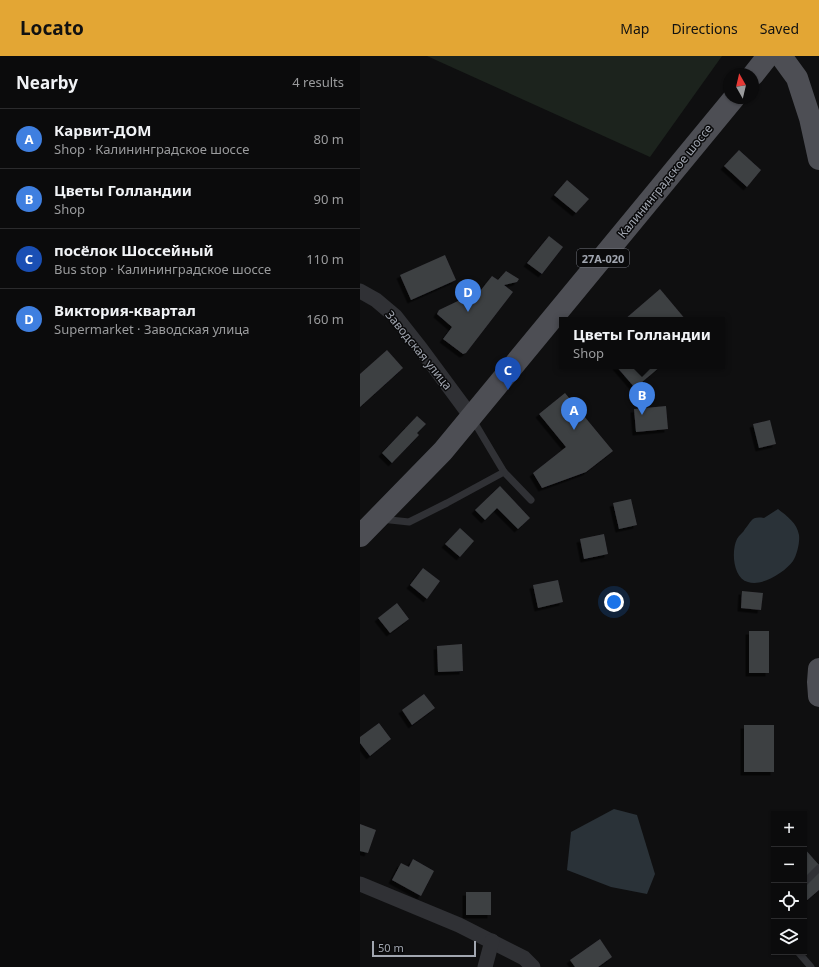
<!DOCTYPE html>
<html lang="en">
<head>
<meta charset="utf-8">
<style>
	:root { --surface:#0b0b0c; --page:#141415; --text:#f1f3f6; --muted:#9a9b9d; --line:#2b2b2d; --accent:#e3a634 }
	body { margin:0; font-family:"Noto Sans",sans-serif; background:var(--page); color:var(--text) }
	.controls { position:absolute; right:12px; bottom:12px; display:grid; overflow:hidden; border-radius:0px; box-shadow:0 1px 3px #0004 }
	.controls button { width:36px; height:36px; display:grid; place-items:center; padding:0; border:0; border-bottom:1px solid var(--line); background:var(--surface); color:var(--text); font:20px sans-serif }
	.compass { position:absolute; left:363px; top:12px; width:36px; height:36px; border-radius:50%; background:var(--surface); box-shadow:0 1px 3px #0004; rotate:352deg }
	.scale { position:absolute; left:12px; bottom:10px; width:104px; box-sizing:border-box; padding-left:4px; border:2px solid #a1a6b0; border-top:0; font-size:11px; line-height:14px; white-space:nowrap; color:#a1a6b0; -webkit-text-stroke:3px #0a0a0b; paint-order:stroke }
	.you { position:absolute; left:254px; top:546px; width:14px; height:14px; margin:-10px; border:3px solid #fff; border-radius:50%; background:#1a73e8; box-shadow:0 0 0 6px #1a73e833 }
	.badge { display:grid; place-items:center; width:26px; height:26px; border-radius:50%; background:var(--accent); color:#fff; font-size:13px; font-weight:700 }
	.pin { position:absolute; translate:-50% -33px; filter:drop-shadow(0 1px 2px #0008) }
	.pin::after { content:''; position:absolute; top:21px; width:14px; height:12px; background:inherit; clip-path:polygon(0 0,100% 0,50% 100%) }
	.popup { position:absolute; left:199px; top:261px; width:166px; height:52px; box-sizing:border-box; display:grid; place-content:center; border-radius:0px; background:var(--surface); filter:drop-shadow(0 1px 3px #0005); font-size:13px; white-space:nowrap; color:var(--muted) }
	.popup b { font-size:15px; color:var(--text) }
	.popup::after { content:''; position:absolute; left:50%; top:100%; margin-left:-8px; border:8px solid transparent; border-top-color:var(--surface) }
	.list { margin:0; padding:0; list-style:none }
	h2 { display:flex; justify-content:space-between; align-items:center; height:52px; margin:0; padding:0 16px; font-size:17px }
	h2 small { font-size:13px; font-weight:400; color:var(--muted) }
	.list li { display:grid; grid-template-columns:26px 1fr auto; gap:12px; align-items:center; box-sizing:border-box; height:60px; padding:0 16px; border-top:1px solid var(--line) }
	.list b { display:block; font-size:15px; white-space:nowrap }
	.list p { margin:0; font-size:13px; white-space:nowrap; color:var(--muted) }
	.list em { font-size:13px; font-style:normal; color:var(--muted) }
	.icon { flex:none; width:22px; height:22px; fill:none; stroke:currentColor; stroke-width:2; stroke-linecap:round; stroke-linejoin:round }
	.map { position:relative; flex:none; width:459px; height:911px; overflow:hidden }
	header { display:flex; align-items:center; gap:24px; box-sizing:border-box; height:56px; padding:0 20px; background:var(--accent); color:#111 }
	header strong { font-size:19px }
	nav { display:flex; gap:22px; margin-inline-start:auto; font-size:14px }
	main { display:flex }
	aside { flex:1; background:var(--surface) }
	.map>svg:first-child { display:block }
</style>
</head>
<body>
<header>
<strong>Locato</strong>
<nav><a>Map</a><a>Directions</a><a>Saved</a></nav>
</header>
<main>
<aside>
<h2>Nearby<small>4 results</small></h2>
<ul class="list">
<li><span class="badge" style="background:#3f7fe0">A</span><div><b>Карвит-ДОМ</b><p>Shop · Калининградское шоссе</p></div><em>80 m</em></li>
<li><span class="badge" style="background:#3f7fe0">B</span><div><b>Цветы Голландии</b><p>Shop</p></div><em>90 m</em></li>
<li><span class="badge" style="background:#1a4fb4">C</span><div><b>посёлок Шоссейный</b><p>Bus stop · Калининградское шоссе</p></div><em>110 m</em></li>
<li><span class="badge" style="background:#3f7fe0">D</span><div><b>Виктория-квартал</b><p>Supermarket · Заводская улица</p></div><em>160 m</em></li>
</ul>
</aside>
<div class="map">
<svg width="459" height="911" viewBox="0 0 459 911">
	<defs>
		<filter id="shadow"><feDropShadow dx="-3.5" dy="3.5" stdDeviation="0" flood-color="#0009"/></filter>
	</defs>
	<rect width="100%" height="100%" fill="#0f0f10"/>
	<polygon fill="#1c231d" points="67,0 362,0 290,101"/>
	<g fill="#2a3238">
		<path d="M418 453C427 460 437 467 439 479 440 486 437 499 433 505 425 516 402 531 388 526 373 522 371 495 377 483 379 479 383 477 385 473 392 465 391 460 404 462Z"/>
		<polygon points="254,753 277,759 295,818 287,838 251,831 207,814 211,776"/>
	</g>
	<g fill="#3e3f43" filter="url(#shadow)">
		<polygon points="379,94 401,114 387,131 364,110"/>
		<polygon points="207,124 229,143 216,157 194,139"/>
		<polygon points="189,180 203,191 182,218 167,207"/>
		<polygon points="85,199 96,224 51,244 40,219"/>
		<polygon points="146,215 159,223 157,226 144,229 153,236 106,297 103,298 83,283 92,271 77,258 79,254 121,234 132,220 138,224"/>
		<polygon points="300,233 326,264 264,264"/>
		<polygon points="27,294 43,312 0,351 0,318"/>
		<polygon points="256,310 301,310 275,332"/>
		<polygon points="205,337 253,395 226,416 182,432 173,417 206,391 179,358"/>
		<polygon points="306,350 308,373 276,376 274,353"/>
		<polygon points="57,360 66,368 57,377 59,379 32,407 22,397"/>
		<polygon points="410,364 416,388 399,392 393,368"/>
		<polygon points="140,430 170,462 158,473 137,452 125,464 115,454"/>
		<polygon points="271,443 277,469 259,473 253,447"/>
		<polygon points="100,472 114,485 100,501 85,488"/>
		<polygon points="244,478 248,498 224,503 220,483"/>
		<polygon points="63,512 80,525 67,543 50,529"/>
		<polygon points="198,524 203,546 178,552 173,529"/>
		<polygon points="382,535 403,537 401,554 381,552"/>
		<polygon points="37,547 49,563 30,577 18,562"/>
		<rect x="389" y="575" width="20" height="42"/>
		<polygon points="102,588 103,615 78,616 77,590"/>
		<polygon points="64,638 75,652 52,669 42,654"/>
		<polygon points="19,667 31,683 10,700 0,687 0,681"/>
		<rect x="384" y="669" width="30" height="47"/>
		<polygon points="0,768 16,774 8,797 0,795"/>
		<polygon points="444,792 459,809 459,834 445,846"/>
		<polygon points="53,803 74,815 61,840 32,824 41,807 49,811"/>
		<rect x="106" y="836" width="25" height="23"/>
		<polygon points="240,883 252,901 238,911 215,911 210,904"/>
	</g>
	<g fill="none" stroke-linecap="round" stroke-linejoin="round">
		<g stroke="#303135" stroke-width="7">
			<polyline points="113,364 144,416 171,444"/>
			<polyline points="21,463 49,466 87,447 144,416"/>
			<polyline points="444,827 459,812"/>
			<polyline points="438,896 451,911"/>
		</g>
		<g stroke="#303135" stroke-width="15">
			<polyline points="0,235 16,244 35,260 61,293 112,362"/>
			<polyline points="0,828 99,869 164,902 173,911"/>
			<polyline points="125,911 132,885"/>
		</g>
		<g stroke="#4d4e54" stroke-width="22">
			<polyline points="421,0 437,22 450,62 459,103"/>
			<polyline points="393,19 408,0"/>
			<polyline points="0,480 83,395 374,42"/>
			<polyline points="459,613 458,626 459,640"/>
		</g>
	</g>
	<g text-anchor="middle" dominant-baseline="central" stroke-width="3" stroke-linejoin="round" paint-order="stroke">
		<rect fill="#0a0a0b" stroke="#74777e" stroke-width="1" x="217" y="193" width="52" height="18" rx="3"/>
		<g font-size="11" font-weight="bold" fill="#a1a6b0">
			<text x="243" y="202">27А-020</text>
		</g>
		<g font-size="12" fill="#a1a6b0" stroke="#0a0a0b">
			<text transform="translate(305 125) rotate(-51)">Калининградское шоссе</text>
			<text transform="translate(59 294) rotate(51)">Заводская улица</text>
		</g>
	</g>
</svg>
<div class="controls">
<button>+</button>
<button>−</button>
<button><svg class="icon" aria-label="locate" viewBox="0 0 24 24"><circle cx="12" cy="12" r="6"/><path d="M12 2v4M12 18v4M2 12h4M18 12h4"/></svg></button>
<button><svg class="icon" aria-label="layers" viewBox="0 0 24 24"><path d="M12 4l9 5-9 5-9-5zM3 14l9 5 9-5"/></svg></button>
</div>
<svg class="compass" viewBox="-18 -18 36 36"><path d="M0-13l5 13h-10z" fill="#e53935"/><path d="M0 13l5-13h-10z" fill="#9a9b9d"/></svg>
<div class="scale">50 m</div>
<div class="you"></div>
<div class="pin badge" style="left:214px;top:374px;background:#3f7fe0">A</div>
<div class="pin badge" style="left:282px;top:359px;background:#3f7fe0">B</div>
<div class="popup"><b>Цветы Голландии</b>Shop</div>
<div class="pin badge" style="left:148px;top:334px;background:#1a4fb4">C</div>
<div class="pin badge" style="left:108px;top:256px;background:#3f7fe0">D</div>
</div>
</main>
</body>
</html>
